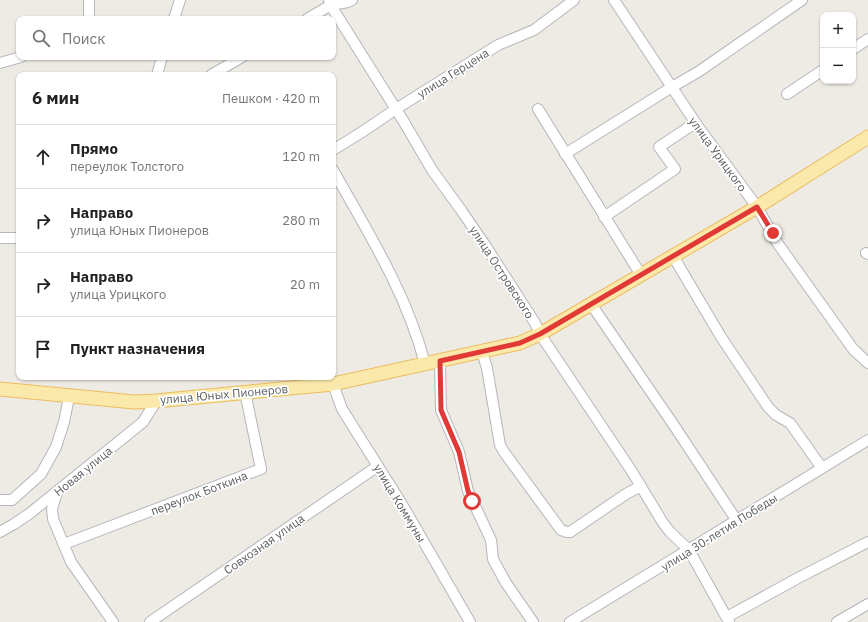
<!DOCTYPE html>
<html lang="ru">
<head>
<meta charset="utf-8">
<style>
	:root { --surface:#fff; --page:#f2f2f2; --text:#222; --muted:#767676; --line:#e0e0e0 }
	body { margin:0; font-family:"IBM Plex Sans",sans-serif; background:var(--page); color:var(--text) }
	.controls { position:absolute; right:12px; top:12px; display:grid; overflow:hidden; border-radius:8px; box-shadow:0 1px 3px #0004 }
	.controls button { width:36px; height:36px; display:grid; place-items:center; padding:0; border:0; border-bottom:1px solid var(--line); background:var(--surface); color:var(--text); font:20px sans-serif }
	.stop { position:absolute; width:12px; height:12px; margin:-9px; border:3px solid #e13936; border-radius:50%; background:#fff }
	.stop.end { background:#e13936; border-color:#fff; box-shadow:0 1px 4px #0008 }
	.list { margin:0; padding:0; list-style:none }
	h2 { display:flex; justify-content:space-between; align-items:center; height:52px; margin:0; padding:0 16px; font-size:17px }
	h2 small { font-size:13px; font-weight:400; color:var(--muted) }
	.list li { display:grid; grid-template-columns:26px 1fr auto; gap:12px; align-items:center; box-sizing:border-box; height:64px; padding:0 16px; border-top:1px solid var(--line) }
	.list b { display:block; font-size:15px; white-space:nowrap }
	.list p { margin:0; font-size:13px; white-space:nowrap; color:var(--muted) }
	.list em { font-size:13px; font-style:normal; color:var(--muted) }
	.icon { flex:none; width:22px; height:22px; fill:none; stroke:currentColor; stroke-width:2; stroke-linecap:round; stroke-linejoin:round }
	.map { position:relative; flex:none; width:868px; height:622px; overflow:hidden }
	.search { position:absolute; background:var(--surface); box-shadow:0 1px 3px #0004; left:16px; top:16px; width:320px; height:44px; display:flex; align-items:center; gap:10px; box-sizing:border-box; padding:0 14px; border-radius:8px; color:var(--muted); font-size:15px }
	.panel { position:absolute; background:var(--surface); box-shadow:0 1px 3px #0004; left:16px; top:72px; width:320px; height:308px; border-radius:8px }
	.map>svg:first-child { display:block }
</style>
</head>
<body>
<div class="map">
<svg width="868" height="622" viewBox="0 0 868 622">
	<rect width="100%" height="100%" fill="#eeebe4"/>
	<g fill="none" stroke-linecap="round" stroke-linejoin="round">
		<g stroke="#b4b6ba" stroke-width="12">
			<g id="minor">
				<polyline points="329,0 333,9 404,122 432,170 461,210 485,245 535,323 540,334 631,470 663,523 670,532 689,550 729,622"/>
				<polyline points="614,0 697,125 757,207 778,244 853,349 868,363"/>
				<polyline points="89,19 89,0"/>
				<polyline points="174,19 180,0"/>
				<polyline points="307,19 331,5 348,2 352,0"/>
				<polyline points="853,49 868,39"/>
				<polyline points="0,63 21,57"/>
				<polyline points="157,75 162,57"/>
				<polyline points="211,75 242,57"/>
				<polyline points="787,94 823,70"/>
				<polyline points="538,109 641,275"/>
				<polyline points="333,150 362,132 396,109 498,45 534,30 574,0"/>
				<polyline points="565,154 672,87 698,72 802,0"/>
				<path d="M333 170C368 232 407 294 425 364"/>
				<polyline points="604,217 675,169 659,147 695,123"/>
				<polyline points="0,238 19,238"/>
				<polyline points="866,253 868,254"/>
				<polyline points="673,256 721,337 768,407 776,415 790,423 822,468"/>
				<polyline points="591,304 675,427 737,521"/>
				<polyline points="482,352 487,368 500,445 504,452 561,530 567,532 570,532 626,494 641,486"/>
				<polyline points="440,361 441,410 459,452 468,491 491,540 493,559 495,563 506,583 533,622"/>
				<polyline points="333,384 342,409 403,506 470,622"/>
				<polyline points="57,492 52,509 53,519 71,562 113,622"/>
				<polyline points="0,500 12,500 41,474 56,447 64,422 69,397"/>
				<polyline points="0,532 14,524 29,514 143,422 156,401"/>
				<polyline points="64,544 261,469 245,392"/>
				<polyline points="727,617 798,578 868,542"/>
				<polyline points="150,622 378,466"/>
				<polyline points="570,622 868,440"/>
				<polyline points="837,622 868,604"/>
			</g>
		</g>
		<g stroke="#ebbc5f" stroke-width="15">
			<polyline id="major" points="0,389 134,402 156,401 333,384 520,343 540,334 757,207 868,137"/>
		</g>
		<use href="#minor" stroke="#fff" stroke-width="10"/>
		<use href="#major" stroke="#fbe9ab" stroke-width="13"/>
	</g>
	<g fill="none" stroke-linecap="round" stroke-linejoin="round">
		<polyline stroke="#e13936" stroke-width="5" points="472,501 468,491 459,452 441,410 440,361 520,343 540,334 757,207 773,233"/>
	</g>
	<g text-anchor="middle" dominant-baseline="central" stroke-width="3.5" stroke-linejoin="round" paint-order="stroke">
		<g font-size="12" fill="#5c6064" stroke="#fff">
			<text transform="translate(453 73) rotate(-32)">улица Герцена</text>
			<text transform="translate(718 154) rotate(54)">улица Урицкого</text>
			<text transform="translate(502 272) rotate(57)">улица Островского</text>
			<text transform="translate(224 394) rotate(-5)">улица Юных Пионеров</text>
			<text transform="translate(83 471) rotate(-39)">Новая улица</text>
			<text transform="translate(199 493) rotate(-21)">переулок Боткина</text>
			<text transform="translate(400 503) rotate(59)">улица Коммуны</text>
			<text transform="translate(719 532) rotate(-32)">улица 30-летия Победы</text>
			<text transform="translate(264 544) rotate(-35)">Совхозная улица</text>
		</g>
	</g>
</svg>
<div class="controls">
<button>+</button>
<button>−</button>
</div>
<div class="stop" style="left:472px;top:501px"></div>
<div class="stop end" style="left:773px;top:233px"></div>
<div class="search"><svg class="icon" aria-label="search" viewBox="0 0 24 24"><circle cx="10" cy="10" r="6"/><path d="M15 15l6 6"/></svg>Поиск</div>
<section class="panel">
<h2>6 мин<small>Пешком · 420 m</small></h2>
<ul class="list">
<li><svg class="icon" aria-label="ahead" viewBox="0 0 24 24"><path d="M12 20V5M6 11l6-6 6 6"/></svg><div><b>Прямо</b><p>переулок Толстого</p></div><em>120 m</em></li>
<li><svg class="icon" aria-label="right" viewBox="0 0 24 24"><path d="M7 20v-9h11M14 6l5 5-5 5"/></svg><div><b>Направо</b><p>улица Юных Пионеров</p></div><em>280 m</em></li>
<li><svg class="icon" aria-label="right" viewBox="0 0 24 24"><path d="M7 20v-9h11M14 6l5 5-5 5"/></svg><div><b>Направо</b><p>улица Урицкого</p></div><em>20 m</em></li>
<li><svg class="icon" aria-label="arrive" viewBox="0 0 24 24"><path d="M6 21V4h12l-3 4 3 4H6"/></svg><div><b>Пункт назначения</b></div></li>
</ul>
</section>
</div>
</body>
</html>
